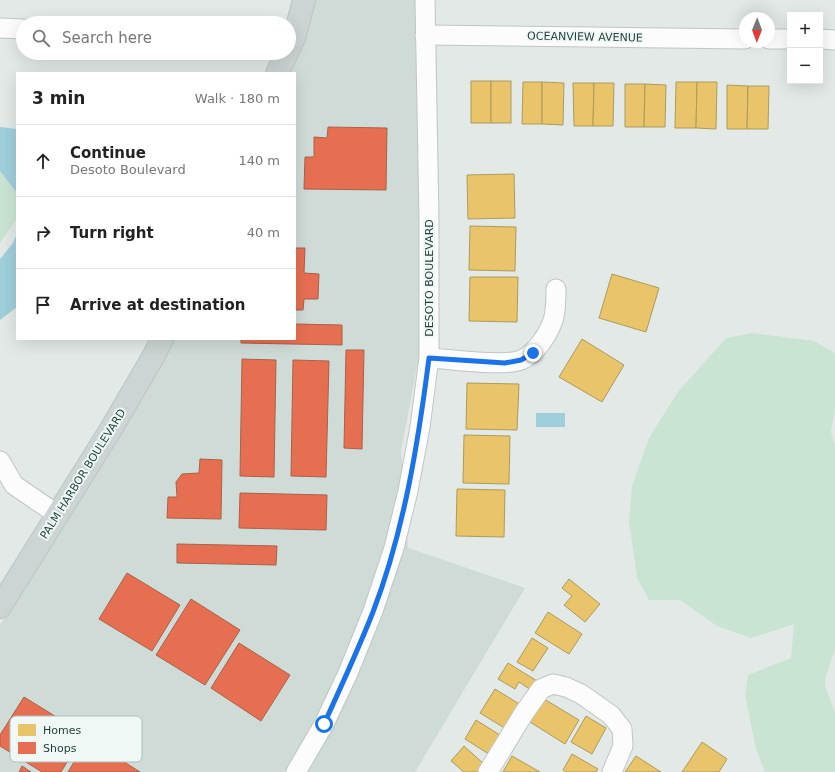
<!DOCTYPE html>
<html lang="en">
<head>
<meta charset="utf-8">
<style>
	:root { --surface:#fff; --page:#f2f2f2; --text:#222; --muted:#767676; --line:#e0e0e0 }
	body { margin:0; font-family:"DejaVu Sans",sans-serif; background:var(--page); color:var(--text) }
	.controls { position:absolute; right:12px; top:12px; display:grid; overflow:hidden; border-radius:0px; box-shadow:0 4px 16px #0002 }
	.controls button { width:36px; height:36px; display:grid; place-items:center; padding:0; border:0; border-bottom:1px solid var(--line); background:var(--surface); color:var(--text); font:20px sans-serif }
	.compass { position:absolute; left:739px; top:12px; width:36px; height:36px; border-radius:50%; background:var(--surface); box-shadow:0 4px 16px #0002; rotate:181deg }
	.stop { position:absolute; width:12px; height:12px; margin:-9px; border:3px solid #1a73e8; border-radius:50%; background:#fff }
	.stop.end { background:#1a73e8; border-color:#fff; box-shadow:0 1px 4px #0008 }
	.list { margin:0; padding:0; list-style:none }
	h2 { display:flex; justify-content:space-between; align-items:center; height:52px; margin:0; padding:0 16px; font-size:17px }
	h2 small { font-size:13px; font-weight:400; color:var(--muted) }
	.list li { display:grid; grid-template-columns:26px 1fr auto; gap:12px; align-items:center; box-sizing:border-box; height:72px; padding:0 16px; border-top:1px solid var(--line) }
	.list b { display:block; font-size:15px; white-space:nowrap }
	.list p { margin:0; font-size:13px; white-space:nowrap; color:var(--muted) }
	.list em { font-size:13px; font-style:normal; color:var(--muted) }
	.icon { flex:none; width:22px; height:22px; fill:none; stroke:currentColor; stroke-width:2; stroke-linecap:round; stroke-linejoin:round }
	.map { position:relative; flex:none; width:835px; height:772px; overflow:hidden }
	.search { position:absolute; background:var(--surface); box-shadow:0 4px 16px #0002; left:16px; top:16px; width:280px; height:44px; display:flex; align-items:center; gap:10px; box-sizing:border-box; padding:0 14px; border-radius:22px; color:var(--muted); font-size:15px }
	.panel { position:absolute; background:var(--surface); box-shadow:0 4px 16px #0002; left:16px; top:72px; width:280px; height:268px; border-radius:0px }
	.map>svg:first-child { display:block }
</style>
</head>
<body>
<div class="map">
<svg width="835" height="772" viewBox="0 0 835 772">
	<rect width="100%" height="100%" fill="#e2e9e6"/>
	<g fill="#cfdbd6">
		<polygon points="313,0 416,0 420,219 420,351 401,451 403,470 399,488 385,545 365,608 339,668 316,719 285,772 0,772 0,625 119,434 173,339 295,339 295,73 288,73 299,49 303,48 303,40"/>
		<polygon points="407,534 408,548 525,588 415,772 307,772 331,730 356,677 381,616"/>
	</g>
	<g fill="#cae4d3">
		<polygon points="0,165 17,188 17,218 0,243"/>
		<polygon points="752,333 814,341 835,353 835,408 831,432 835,445 835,649 825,679 825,686 835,712 835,772 765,772 756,749 745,695 748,675 791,658 794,624 751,638 717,626 680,600 649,600 637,578 629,521 632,486 649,438 678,392 726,338"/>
	</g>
	<g fill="#9fcfdb">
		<polygon points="0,127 17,129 17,193 0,171"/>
		<polygon points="17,234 17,307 0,320 0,259 13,243"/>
		<rect x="536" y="413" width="29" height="14"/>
	</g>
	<g fill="#e9c46a" stroke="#ac9c5b">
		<rect x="471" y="81" width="20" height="42"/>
		<rect x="491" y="81" width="20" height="42"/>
		<polygon points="523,82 542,82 542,124 522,124"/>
		<polygon points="542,82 564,83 563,125 542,124"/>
		<polygon points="676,82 697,82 696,128 675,128"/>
		<polygon points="697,82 717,82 716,129 696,128"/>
		<polygon points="573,83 594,83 593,126 574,126"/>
		<polygon points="594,83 614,83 613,126 593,126"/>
		<polygon points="625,84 645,84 644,127 625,127"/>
		<polygon points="645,84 666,85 665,127 644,127"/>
		<polygon points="727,85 748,86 747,129 727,129"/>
		<polygon points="748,86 769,86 768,129 747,129"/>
		<polygon points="514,174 515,218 468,219 467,175"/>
		<polygon points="470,226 516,227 515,271 469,270"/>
		<polygon points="612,274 659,288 646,332 599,318"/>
		<polygon points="470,277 518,277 517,322 469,321"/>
		<polygon points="582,339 624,365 602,402 559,377"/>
		<polygon points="467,383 519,384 517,430 466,429"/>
		<polygon points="464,435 510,436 509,484 463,483"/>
		<polygon points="457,489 505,490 504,537 456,536"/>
		<polygon points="569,579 600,604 585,622 564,605 572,596 562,588"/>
		<polygon points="548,612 582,634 569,654 535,633"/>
		<polygon points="532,638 548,648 533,671 517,662"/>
		<polygon points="508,663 537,681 531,690 519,682 515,689 498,679"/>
		<polygon points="495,689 521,705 506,729 480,713"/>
		<polygon points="544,699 579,720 565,744 530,722"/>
		<polygon points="586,716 606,728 592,754 571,742"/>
		<polygon points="476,720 503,737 492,756 465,739"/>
		<polygon points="702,742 727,759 719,772 682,772"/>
		<polygon points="464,746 485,765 479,772 464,772 451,761"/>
		<polygon points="572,754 598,769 596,772 566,772 563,770"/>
		<polygon points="512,756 540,772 503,772"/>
		<polygon points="636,756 661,772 625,772"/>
	</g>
	<g fill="#e76f51" stroke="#ab6049">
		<polygon points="328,127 387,128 386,190 304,189 305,157 314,157 314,137 327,138"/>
		<polygon points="295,248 305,248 304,273 319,274 318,299 304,299 303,310 295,310"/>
		<polygon points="295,324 342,325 342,345 241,343 241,339 295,339"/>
		<polygon points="346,350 364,350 362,449 344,448"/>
		<polygon points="242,359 276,360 274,477 240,476"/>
		<polygon points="293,360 329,361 326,477 291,476"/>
		<polygon points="200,459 222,460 221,519 167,518 168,497 177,497 176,482 182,474 199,473"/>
		<polygon points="240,493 327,495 326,530 239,528"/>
		<polygon points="177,544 277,546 276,565 177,563"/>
		<polygon points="127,573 180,605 152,651 99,619"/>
		<polygon points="191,599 240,630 205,685 156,655"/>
		<polygon points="239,643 290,675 261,721 211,688"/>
		<polygon points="24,697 84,734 61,772 42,772 0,746 0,735"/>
		<polygon points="88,739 140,772 68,772"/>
		<polygon points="22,766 31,772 19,772"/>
	</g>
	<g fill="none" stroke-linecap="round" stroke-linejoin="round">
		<g stroke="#bfc6c3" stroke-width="21">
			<g id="minor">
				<polyline points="0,28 23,29"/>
				<polyline points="425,35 745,39"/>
				<polyline points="769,39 790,39"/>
				<polyline points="820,39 835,40"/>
				<path d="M429 358C450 359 504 367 521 360 536 354 550 332 554 317 556 308 556 298 556 289"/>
				<polyline points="0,461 14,485 58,515"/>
				<polyline points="296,772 324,724 348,673 373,611 394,548 408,491 420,427 429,358 429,218 425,0"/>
				<polyline points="488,772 524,713 541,689 553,684 566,687 581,694 611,715 622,729 623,746 612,772"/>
			</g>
		</g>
		<g stroke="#bbc5c3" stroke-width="24">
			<g id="major">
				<polyline points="289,48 294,38 304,0"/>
				<polyline points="277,73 287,53"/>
				<polyline points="0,607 111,429 153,357 162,339"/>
			</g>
		</g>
		<use href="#minor" stroke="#fbfcfb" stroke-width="19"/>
		<use href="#major" stroke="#ccd5d3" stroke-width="22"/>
	</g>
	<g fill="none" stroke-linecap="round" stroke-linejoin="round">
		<path stroke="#1a73e8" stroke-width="5" d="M324 724C341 687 358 650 373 612 404 531 418 444 429 358L505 363 521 360 533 353"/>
	</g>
	<g text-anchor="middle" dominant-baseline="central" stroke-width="4" stroke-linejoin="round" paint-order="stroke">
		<g font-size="11" fill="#1f3e37" stroke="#f0f8f5">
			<text transform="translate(585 37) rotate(1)">OCEANVIEW AVENUE</text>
			<text transform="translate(429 278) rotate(-90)">DESOTO BOULEVARD</text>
			<text transform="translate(83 474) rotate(-58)">PALM HARBOR BOULEVARD</text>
		</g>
	</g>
	<rect x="10" y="716" width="132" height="46" rx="6" fill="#f0f8f5" stroke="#b1c0bc" stroke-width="1"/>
	<rect x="18" y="724" width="18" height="12" fill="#e9c46a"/>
	<rect x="18" y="742" width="18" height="12" fill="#e76f51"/>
	<g font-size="11" fill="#1f3e37">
		<text x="43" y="734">Homes</text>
		<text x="43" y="752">Shops</text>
	</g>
</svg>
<div class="controls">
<button>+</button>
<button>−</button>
</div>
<svg class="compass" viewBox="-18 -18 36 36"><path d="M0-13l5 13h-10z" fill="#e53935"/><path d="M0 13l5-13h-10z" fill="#767676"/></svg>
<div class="stop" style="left:324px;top:724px"></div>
<div class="stop end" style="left:533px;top:353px"></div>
<div class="search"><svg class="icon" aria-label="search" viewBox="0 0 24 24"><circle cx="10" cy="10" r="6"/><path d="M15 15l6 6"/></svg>Search here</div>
<section class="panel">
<h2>3 min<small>Walk · 180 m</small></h2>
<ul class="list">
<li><svg class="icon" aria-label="ahead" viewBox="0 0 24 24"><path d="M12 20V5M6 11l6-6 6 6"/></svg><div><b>Continue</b><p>Desoto Boulevard</p></div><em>140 m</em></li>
<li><svg class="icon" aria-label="right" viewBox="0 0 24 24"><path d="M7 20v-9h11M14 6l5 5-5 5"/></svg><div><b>Turn right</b></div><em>40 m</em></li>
<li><svg class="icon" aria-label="arrive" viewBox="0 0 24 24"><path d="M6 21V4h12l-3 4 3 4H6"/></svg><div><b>Arrive at destination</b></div></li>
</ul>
</section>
</div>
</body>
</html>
